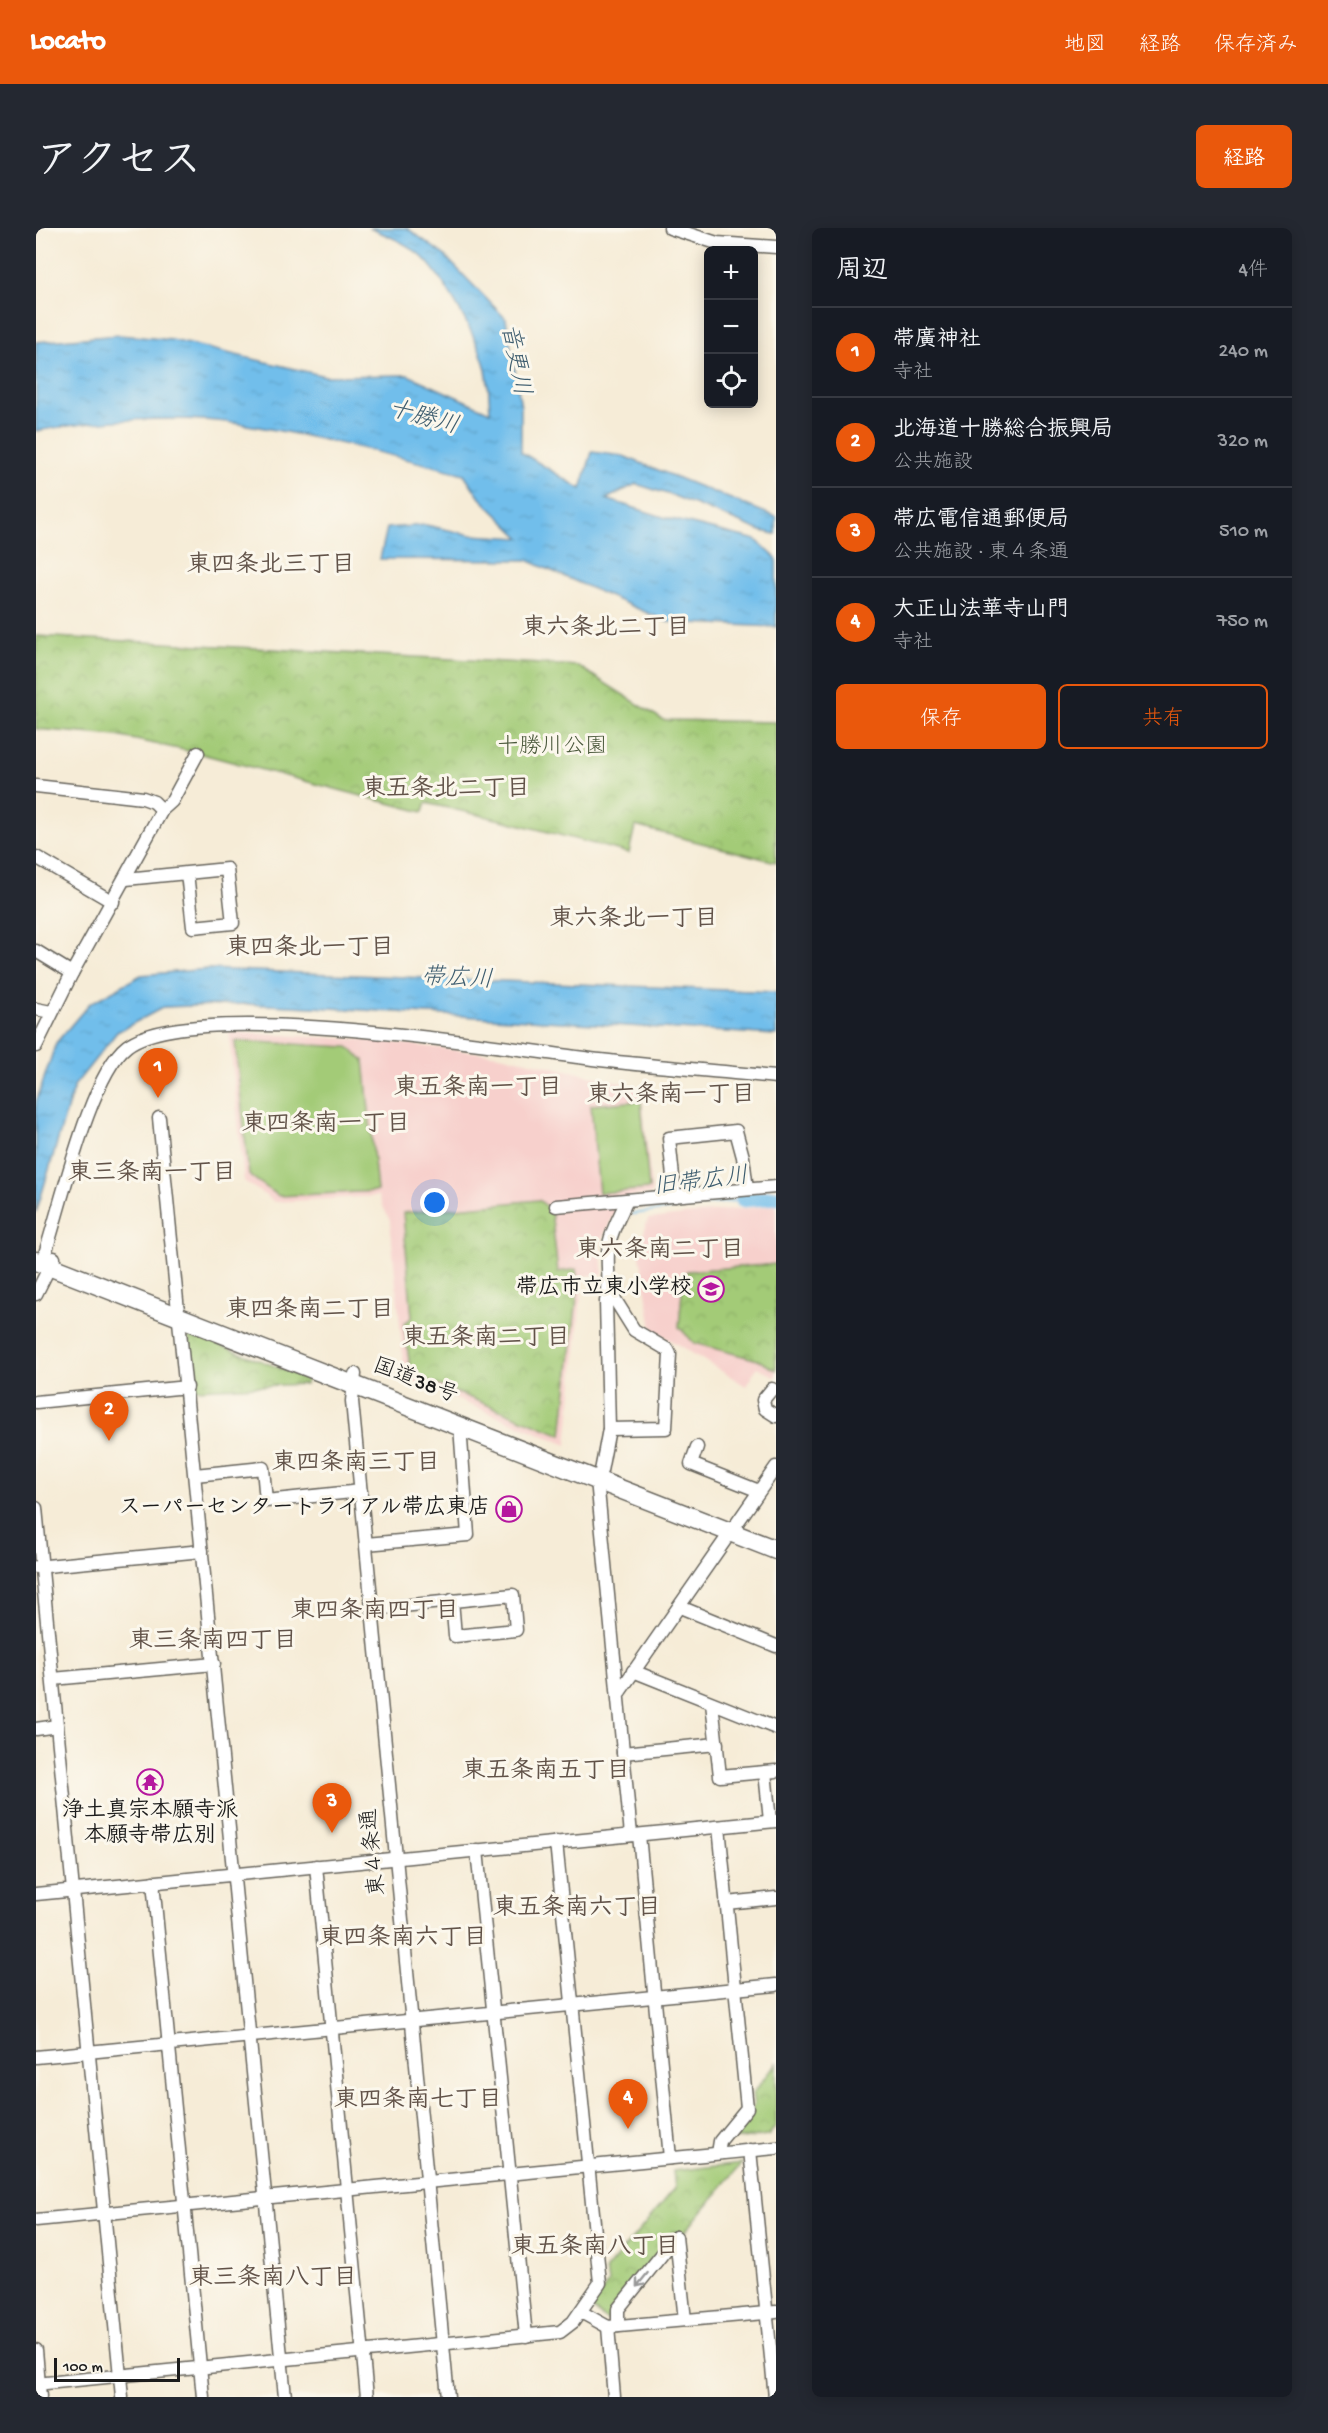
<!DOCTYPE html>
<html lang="ja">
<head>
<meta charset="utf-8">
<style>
	:root { --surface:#171b24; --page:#242831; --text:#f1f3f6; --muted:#9ea1a6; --line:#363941; --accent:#ea580c }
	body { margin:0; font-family:"Gochi Hand","Klee One",sans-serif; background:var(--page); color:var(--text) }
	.controls { position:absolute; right:18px; top:18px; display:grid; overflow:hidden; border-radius:9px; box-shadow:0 3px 15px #0003 }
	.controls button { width:54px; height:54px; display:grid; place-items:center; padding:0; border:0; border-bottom:2px solid var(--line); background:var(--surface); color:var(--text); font:30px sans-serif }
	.scale { position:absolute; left:18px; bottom:15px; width:126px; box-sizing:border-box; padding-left:6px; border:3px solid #1c1c1c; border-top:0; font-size:16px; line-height:21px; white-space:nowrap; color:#1c1c1c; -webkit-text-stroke:4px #fbf7ec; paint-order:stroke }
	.you { position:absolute; left:399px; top:975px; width:21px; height:21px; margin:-15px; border:4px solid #fff; border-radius:50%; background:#1a73e8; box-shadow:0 0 0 9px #1a73e833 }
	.badge { display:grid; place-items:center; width:39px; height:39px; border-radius:50%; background:var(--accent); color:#fff; font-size:20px; font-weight:700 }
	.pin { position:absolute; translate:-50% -50px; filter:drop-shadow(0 2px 3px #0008) }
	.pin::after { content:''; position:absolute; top:32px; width:21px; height:18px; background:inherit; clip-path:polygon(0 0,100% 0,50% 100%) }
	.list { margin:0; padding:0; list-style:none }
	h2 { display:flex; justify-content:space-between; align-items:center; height:78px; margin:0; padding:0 24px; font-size:26px }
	h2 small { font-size:20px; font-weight:400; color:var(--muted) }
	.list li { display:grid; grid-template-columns:39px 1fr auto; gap:18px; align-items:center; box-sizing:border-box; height:90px; padding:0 24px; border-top:2px solid var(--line) }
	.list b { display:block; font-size:22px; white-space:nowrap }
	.list p { margin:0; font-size:20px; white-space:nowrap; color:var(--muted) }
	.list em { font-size:20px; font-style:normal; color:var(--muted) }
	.actions { display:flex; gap:12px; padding:18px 24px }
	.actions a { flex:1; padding:14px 0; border:2px solid var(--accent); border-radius:9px; text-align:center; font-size:21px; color:var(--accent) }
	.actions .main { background:var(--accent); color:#fff }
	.icon { flex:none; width:33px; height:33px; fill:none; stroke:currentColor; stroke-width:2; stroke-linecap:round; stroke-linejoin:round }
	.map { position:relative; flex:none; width:740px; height:2169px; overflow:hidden; border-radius:9px }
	header { display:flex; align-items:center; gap:36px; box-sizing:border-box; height:84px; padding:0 30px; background:var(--accent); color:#fff }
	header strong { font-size:28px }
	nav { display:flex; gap:33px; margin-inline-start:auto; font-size:21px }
	.intro { display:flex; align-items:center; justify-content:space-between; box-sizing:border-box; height:144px; padding:0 36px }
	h1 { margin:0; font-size:42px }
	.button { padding:15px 27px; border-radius:9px; background:var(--accent); color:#fff; font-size:21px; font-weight:700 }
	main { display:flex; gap:36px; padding:0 36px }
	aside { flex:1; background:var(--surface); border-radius:9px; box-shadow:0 3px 15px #0003 }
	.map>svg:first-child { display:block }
</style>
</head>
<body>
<header>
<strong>Locato</strong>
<nav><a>地図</a><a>経路</a><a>保存済み</a></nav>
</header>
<div class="intro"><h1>アクセス</h1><a class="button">経路</a></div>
<main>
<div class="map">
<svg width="740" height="2169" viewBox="0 0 740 2169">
	<defs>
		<pattern id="park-crowns" width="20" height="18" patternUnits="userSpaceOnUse" patternTransform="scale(1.5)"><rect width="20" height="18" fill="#a3cb77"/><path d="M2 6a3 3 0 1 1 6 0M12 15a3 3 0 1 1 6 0" fill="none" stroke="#8cae66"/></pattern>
		<pattern id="water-ripples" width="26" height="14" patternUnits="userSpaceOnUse" patternTransform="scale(1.5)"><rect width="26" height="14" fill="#71beeb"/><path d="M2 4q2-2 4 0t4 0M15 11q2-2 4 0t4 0" fill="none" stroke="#61a3c9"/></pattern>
	</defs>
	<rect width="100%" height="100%" fill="#fbf7ec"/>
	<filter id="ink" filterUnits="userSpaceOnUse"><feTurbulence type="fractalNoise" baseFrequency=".0167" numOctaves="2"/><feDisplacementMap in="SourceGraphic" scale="12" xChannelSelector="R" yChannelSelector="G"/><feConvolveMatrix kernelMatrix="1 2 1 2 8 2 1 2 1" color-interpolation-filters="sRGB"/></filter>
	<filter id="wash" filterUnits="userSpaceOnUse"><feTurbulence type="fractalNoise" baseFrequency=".008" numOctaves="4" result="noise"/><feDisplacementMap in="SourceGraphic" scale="24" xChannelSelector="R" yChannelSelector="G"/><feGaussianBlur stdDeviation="1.35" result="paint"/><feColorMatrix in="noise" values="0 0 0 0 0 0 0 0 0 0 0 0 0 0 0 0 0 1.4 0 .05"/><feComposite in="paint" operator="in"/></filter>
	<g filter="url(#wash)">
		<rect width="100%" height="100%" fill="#f6ecd7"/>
		<g fill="#f7d0cc">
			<polygon points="193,804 333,812 464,827 605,859 616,966 586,969 564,1016 567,1046 547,1048 531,1217 369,1150 354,993 342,968 239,974 208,953"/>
			<polygon points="740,977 740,1149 721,1139 710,1158 616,1101 603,1021 612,991"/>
		</g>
		<g fill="url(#park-crowns)" stroke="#60744a" stroke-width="1.5">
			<polygon points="0,408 542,438 627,492 740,494 740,634 599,598 593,625 474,594 390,575 387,584 162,525 81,508 0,501"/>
			<polygon points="503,972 515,982 522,1044 540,1041 542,1059 526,1207 375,1146 368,1096 376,1089 367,985"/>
			<polygon points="740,1036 740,1142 722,1132 658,1115 643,1099 647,1052 651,1043"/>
			<polygon points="152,1105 270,1150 270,1156 157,1161"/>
			<polygon points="740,1835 740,1898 732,1908 693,1912 718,1877 716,1866"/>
			<polygon points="706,1935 646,2007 638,2004 576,2084 576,2090 572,2093 555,2080 572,2055 570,2042 639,1960 637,1943"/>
		</g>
		<g fill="#a3cb77" stroke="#60744a" stroke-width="1.5">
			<polygon points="199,813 312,819 328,832 341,963 243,968 213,947"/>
			<polygon points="605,873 613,961 563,965 555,877"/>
		</g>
		<g fill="url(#water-ripples)" stroke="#466d84" stroke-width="1.5">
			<path d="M333 0H371L408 27 470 91 485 179V224L545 261 556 224 587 228 740 289V306L725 303 638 268 600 256 570 271 627 289 720 312 740 330V399L632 394 491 332 344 331 351 300 390 297 435 307 485 310 444 270 428 246C355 227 280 208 205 196 144 186 61 192 0 203V114L83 107 136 112 289 148 372 147 454 184C453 171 453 155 450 142 444 114 405 44 383 26 368 14 351 7 333 0Z"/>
			<polygon points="172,741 740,764 740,807 277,779 209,776 128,779 81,804 38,858 0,985 0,874 20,815 53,776 105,747"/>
		</g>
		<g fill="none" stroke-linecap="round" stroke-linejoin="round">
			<polyline stroke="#71beeb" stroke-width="2" points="596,986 706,972"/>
			<polyline stroke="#71beeb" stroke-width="15" points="706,972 740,969"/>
		</g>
	</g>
	<g filter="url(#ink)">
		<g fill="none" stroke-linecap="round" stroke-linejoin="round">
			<g stroke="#68655d" stroke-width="15">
				<g id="minor">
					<polyline points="634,0 681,15 740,19"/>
					<polyline points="0,558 107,570 118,574 126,582"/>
					<polyline points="0,629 77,674"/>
					<polyline points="90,651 191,641 197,695 157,699 151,645"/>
					<polyline points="0,723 36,745"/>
					<polyline points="0,781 15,784"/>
					<polyline points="0,818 36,745 126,582 136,573 162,525"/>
					<polyline points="123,890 249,2169"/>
					<polyline points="639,968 633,910 700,903 707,929 711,961"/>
					<polyline points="520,978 740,959"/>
					<path d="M6 1035C23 986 53 847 91 818 157 768 474 821 564 832 623 839 682 843 740 849"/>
					<polyline points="0,1066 18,1030"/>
					<polyline points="319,1146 316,1173 412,2169"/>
					<polyline points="736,1161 727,1172 729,1181 740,1188"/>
					<polyline points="0,1174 151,1159"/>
					<polyline points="573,1201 630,1200 634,1126 632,1122 598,1102 573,1062"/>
					<polyline points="661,1219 655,1236 723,1263"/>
					<path d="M565 1243 573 1201 570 1073C576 1054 569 1036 573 1016 576 1001 585 986 591 972"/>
					<polyline points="159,1247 227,1240 230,1273 325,1263"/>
					<polyline points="561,1252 595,1607"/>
					<polyline points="0,1280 86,2169"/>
					<polyline points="330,1316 432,1307 424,1198"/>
					<polyline points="0,1339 166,1323"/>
					<polyline points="644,1379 740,1418"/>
					<polyline points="336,1381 477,1367 480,1402 419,1408 416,1372"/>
					<polyline points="597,1443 740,1500"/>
					<polyline points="17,1451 178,1436"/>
					<polyline points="582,1466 740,1239"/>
					<polyline points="676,1475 684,1548 740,1543"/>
					<polyline points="0,1501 21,1498"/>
					<polyline points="587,1525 681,1516"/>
					<polyline points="729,1544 734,1593"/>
					<polyline points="603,1607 634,1930"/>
					<polyline points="441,1622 490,2108"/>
					<polyline points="280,1638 331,2169"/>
					<polyline points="117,1654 167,2169"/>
					<polyline points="0,1666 740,1593"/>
					<polyline points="690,1675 740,1670"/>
					<polyline points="0,1829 740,1757"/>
					<polyline points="714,1922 739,2169"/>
					<polyline points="682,1925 684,1913 711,1880 683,1599"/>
					<polyline points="0,1992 740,1920"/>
					<polyline points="640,2009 649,2092"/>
					<polyline points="545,2084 572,2099 740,2084"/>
					<polyline points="582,2098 582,2081 640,2009"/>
					<polyline points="572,2099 578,2169"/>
					<polyline points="0,2122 4,2169"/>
					<polyline points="0,2156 524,2104 537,2094 564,2055 520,1614"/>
				</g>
			</g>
			<g stroke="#68655d" stroke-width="21">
				<polyline id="highway" points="0,1033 740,1322"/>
			</g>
			<use href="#minor" stroke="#fff" stroke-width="12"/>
			<use href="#highway" stroke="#fff" stroke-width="18"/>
		</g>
		<defs><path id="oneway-shaft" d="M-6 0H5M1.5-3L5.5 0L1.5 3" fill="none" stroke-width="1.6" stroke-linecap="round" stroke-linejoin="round" transform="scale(1.5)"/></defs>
		<use stroke="#999" href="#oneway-shaft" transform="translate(606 2052) rotate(129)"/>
	</g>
	<defs>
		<g id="school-ring" transform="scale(1.35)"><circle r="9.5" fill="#fbf7ec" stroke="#b5179e" stroke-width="1.5"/><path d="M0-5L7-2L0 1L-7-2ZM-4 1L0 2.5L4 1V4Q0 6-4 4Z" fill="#b5179e"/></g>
		<g id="shop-ring" transform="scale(1.35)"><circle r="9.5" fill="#fbf7ec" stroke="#b5179e" stroke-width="1.5"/><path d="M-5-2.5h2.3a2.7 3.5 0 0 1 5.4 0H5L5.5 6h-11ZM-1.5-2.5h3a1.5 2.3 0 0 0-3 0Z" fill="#b5179e"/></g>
		<g id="temple-ring" transform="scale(1.35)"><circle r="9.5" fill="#fbf7ec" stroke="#b5179e" stroke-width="1.5"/><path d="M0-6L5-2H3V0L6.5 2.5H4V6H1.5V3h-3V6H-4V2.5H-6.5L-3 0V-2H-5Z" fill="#b5179e"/></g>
	</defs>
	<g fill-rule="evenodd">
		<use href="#school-ring" x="675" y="1061"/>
		<use href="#shop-ring" x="473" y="1281"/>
		<use href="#temple-ring" x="114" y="1554"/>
	</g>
	<g text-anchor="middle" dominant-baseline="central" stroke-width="6" stroke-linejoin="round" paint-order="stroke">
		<g font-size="22" fill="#4b593c" stroke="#fbf7ec">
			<text x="516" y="520">十勝川公園</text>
		</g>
		<g font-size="22" font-weight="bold" fill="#1c1c1c" stroke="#fbf7ec" text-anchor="end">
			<text x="656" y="1061">帯広市立東小学校</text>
			<text x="454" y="1281">スーパーセンタートライアル帯広東店</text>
			<text x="114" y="1584" text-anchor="middle">浄土真宗本願寺派<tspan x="114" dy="25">本願寺帯広別</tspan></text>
		</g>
		<g font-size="22" fill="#1c1c1c" stroke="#fbf7ec">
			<text transform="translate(379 1154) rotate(21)">国道38号</text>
			<text transform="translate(339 1624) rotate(-96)">東４条通</text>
		</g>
		<g font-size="24" font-style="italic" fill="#3e5d6f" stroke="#fbf7ec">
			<text transform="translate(478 132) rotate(79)">音更川</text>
			<text transform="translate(387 191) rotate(15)">十勝川</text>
			<text transform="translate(421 752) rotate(3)">帯広川</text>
			<text transform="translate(665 955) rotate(-7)">旧帯広川</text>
		</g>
		<g font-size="24" font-weight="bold" fill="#625349" stroke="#fbf7ec">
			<text x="235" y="338">東四条北三丁目</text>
			<text x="570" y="401">東六条北二丁目</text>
			<text x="410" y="562">東五条北二丁目</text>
			<text x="598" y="692">東六条北一丁目</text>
			<text x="274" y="721">東四条北一丁目</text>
			<text x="442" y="861">東五条南一丁目</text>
			<text x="635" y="868">東六条南一丁目</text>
			<text x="290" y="897">東四条南一丁目</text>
			<text x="116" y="946">東三条南一丁目</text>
			<text x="624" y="1023">東六条南二丁目</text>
			<text x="274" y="1083">東四条南二丁目</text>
			<text x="450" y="1111">東五条南二丁目</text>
			<text x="320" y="1236">東四条南三丁目</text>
			<text x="339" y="1384">東四条南四丁目</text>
			<text x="177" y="1414">東三条南四丁目</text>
			<text x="510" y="1544">東五条南五丁目</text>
			<text x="541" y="1681">東五条南六丁目</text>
			<text x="367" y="1711">東四条南六丁目</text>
			<text x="382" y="1873">東四条南七丁目</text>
			<text x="559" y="2020">東五条南八丁目</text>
			<text x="237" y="2051">東三条南八丁目</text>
		</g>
	</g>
</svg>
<div class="controls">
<button>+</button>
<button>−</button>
<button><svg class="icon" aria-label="locate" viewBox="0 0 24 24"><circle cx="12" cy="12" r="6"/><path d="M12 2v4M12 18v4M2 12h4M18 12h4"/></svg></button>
</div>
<div class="scale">100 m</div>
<div class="you"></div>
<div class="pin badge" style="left:122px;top:870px">1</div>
<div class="pin badge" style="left:73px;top:1213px">2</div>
<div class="pin badge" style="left:296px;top:1605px">3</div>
<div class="pin badge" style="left:592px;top:1901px">4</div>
</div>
<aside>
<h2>周辺<small>4件</small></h2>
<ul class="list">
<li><span class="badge">1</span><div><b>帯廣神社</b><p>寺社</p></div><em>240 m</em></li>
<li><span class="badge">2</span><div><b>北海道十勝総合振興局</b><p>公共施設</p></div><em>320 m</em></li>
<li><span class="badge">3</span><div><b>帯広電信通郵便局</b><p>公共施設 · 東４条通</p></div><em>510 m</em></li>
<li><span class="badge">4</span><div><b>大正山法華寺山門</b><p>寺社</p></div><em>750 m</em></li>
</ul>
<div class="actions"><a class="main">保存</a><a>共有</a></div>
</aside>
</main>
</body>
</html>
